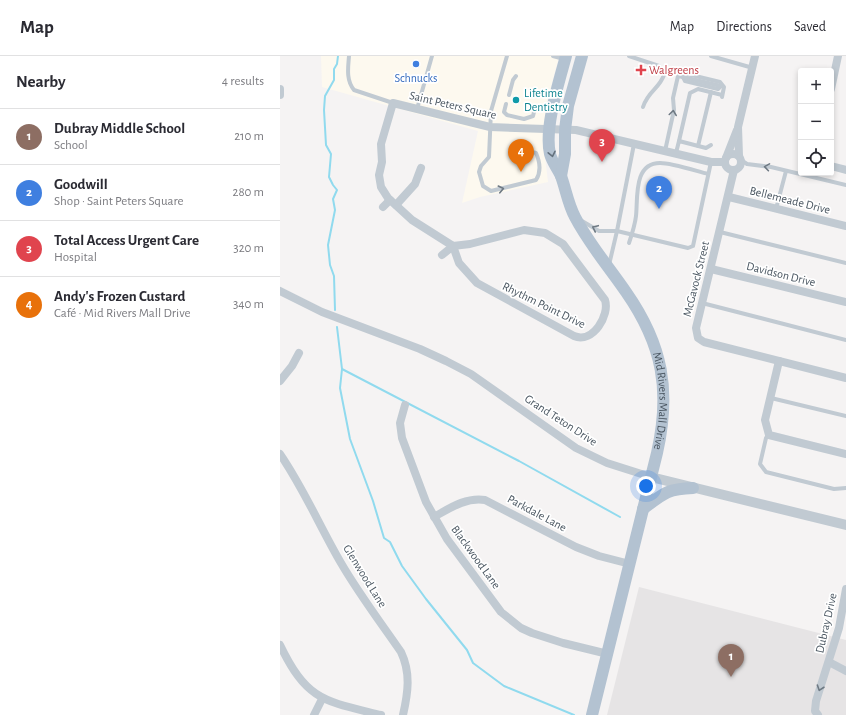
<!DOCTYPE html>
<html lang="en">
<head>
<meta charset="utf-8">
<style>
	:root { --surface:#fff; --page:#f7f7f7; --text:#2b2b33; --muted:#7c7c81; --line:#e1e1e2; --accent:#1a73e8 }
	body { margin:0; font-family:"Alegreya Sans",sans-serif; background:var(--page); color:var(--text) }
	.controls { position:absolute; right:12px; top:12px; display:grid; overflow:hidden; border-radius:4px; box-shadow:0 2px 6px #0003 }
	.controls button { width:36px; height:36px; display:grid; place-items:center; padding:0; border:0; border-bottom:1px solid var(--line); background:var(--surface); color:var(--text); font:20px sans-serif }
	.you { position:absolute; left:366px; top:430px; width:14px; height:14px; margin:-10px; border:3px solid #fff; border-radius:50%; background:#1a73e8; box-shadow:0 0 0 6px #1a73e833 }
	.badge { display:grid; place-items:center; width:26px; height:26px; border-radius:50%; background:var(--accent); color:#fff; font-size:13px; font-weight:700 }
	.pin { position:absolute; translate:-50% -33px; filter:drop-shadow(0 1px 2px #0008) }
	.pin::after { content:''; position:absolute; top:21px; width:14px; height:12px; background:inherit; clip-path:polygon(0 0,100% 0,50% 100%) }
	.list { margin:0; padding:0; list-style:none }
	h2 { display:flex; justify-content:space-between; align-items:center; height:52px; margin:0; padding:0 16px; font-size:17px }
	h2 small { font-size:13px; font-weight:400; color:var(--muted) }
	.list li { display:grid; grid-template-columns:26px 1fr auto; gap:12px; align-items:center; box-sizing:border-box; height:56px; padding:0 16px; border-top:1px solid var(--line) }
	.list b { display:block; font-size:15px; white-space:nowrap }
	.list p { margin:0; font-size:13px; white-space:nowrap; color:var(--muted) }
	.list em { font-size:13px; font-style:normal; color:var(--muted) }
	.icon { flex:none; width:22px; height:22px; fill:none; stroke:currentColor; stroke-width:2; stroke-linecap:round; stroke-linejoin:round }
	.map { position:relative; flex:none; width:566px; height:659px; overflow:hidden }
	header { display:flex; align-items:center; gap:24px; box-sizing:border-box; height:56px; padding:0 20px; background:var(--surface); border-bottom:1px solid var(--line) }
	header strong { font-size:19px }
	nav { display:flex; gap:22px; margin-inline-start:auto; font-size:14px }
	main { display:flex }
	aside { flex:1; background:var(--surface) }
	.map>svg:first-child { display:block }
</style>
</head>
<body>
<header>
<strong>Map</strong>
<nav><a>Map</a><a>Directions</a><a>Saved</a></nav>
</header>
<main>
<aside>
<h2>Nearby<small>4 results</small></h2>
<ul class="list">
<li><span class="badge" style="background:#8d6e63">1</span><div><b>Dubray Middle School</b><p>School</p></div><em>210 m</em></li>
<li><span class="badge" style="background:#3f7fe0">2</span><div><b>Goodwill</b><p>Shop · Saint Peters Square</p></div><em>280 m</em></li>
<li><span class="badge" style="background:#e0444e">3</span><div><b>Total Access Urgent Care</b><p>Hospital</p></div><em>320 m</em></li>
<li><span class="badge" style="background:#e8710a">4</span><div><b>Andy's Frozen Custard</b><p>Café · Mid Rivers Mall Drive</p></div><em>340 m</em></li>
</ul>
</aside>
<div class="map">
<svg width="566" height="659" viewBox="0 0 566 659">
	<rect width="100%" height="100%" fill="#f5f3f3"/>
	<polygon fill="#fdf9ef" points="41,0 279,0 267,46 263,84 268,126 200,141 182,147 198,75 42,31"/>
	<polygon fill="#e6e4e5" points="359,531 566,584 566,659 327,659"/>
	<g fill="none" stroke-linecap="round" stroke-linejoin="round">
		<g stroke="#90daee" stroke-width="2">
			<polyline points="55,254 54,220 50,209 48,189 55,154 53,143 57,134 53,129 49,121 51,98 46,89 44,54 45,40 54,24 54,13 57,8 58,0"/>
			<polyline points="57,271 62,313 60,332 70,383 93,445 104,482 110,486 122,510 146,543 187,594 193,607 224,630 294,659"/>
			<polyline points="62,313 239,405 340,461"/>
		</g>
		<g stroke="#c1cad2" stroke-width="4">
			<path d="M69 0C68 12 66 24 74 34L113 47"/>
			<path d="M227 0 211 55 209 101 201 110 199 116 203 130 211 135 256 124C261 116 260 106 256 97L252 96"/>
			<polyline points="273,0 284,3"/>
			<path d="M349 0 379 10 384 19C379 33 368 35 363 51"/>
			<polyline points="431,0 473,12"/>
			<polyline points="403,21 405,25 438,33 441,30"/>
			<polyline points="403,21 441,30"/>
			<polyline points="229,39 233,24 236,20"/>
			<polyline points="226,48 224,56 227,59 244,63 253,60 254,56"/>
			<polyline points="137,53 152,0"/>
			<polyline points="399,85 410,37 418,33 442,39"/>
			<polyline points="354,88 337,175 408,192 413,190 431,106"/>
			<polyline points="418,90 431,36"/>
			<polyline points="385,95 394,54 393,42 398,20 403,21 407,18 440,26 444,31 442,41"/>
			<polyline points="396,97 399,85 426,92 431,89"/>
			<polyline points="461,104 467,108 491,111 566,129"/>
			<polyline points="496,153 506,115"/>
			<polyline points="302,165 319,175 337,175 329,209"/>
			<polyline points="440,176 566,207"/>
			<path d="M349 187C352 178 355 169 356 160 358 143 353 107 380 107 392 107 416 115 428 118"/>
			<polyline points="422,247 566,284"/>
			<polyline points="491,342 566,360"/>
			<polyline points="489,379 486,382 480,408 486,416 554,433 566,432"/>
		</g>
		<g stroke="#c1cad2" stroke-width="8">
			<polyline points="0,33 0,39"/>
			<polyline points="551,33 558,0"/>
			<circle cx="453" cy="106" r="8"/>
			<polyline points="459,100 458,71 475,0"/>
			<polyline points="446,102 457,74"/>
			<polyline points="551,110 566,114"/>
			<polyline points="454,114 416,272 418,282 424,286 566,322"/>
			<polyline points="449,141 566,170"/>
			<polyline points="116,149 135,128 141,112"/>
			<polyline points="103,151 110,144"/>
			<path d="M162 199 173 190 190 188 244 174 265 177 283 188 325 244C330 259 313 288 294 280L197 227 179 207 173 190 132 164 108 142 101 131 99 119 102 106 101 88 113 47 210 71 296 74 431 106H445"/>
			<polyline points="431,213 566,246"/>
			<polyline points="0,235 42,256 140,293 166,305 191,318 296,392 327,407 371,421"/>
			<polyline points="499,305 485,364 489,379 566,398"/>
			<polyline points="0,325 12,310 19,297"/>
			<polyline points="125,349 120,367 122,382 146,446 167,483 221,556 241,572 252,577 283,587 328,598"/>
			<path d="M0 398C24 433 40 471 61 507 79 538 101 567 121 596 131 617 128 637 123 659"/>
			<path d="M154 461C170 452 186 441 205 444L296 491 319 500 350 508"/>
			<path d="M0 589C27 645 44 645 101 659"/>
			<polyline points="549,606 566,615"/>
			<polyline points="34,659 42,643"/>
			<polyline points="538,659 535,655 536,645 559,572 566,533"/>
		</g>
		<polyline stroke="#c1cad2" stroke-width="10" points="371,421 566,469"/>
		<g stroke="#b3c2d1" stroke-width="12">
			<path id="s1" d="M286 0C279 26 264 72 270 98 272 106 278 113 281 120 286 134 288 148 295 161 309 188 329 211 346 236 383 289 391 335 377 397L312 659"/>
			<polyline points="281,120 285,98 285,74 288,50 302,0"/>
			<path d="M363 453C384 437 387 433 413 432"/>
		</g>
	</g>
	<defs><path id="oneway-chevron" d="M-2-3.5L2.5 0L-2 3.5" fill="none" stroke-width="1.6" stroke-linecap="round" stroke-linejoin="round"/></defs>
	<g stroke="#6e7983">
		<use href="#oneway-chevron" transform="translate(393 57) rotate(-82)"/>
		<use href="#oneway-chevron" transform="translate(487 111) rotate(-171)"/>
		<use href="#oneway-chevron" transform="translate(221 133) rotate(-13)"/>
		<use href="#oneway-chevron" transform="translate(315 172) rotate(-155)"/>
		<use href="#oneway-chevron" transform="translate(540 632) rotate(109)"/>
	</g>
	<use stroke="#64717d" href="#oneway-chevron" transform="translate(272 98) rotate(78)"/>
	<circle fill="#3f7fe0" stroke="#fff" stroke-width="1.5" cx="136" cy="8" r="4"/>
	<path fill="#e0444e" stroke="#fff" stroke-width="1.5" d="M359 8h4v4h4v4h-4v4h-4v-4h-4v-4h4z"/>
	<circle fill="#0f9aa8" stroke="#fff" stroke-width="1.5" cx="236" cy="44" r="4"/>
	<g text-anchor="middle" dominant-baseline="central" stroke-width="3.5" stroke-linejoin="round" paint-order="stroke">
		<g font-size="12" fill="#be3a42" stroke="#fff" text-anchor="start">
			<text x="369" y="14">Walgreens</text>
		</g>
		<g font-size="12" fill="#366cbe" stroke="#fff">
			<text x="136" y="22">Schnucks</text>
		</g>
		<g font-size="12" fill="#0d838f" stroke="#fff" text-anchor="start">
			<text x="244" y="37">Lifetime<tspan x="244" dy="14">Dentistry</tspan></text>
		</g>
		<g font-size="12" fill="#4a5661" stroke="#fff">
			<text transform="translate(173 49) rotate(13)">Saint Peters Square</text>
			<text transform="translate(510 144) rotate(14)">Bellemeade Drive</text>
			<text transform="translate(501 218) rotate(14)">Davidson Drive</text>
			<text transform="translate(416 223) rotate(-76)">McGavock Street</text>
			<text transform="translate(264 249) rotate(26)">Rhythm Point Drive</text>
			<text stroke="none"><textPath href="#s1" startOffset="376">Mid Rivers Mall Drive</textPath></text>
			<text transform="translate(281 364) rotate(33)">Grand Teton Drive</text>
			<text transform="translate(257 457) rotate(28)">Parkdale Lane</text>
			<text transform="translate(196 501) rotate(54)">Blackwood Lane</text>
			<text transform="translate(85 520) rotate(58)">Glenwood Lane</text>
			<text transform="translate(546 567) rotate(-77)">Dubray Drive</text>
		</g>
	</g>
</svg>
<div class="controls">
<button>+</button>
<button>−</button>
<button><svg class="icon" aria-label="locate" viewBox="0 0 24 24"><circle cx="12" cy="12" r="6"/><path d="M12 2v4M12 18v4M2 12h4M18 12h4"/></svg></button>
</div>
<div class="you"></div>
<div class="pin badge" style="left:451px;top:621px;background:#8d6e63">1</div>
<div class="pin badge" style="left:379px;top:153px;background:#3f7fe0">2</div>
<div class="pin badge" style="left:322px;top:106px;background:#e0444e">3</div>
<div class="pin badge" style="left:241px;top:116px;background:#e8710a">4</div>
</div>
</main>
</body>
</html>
